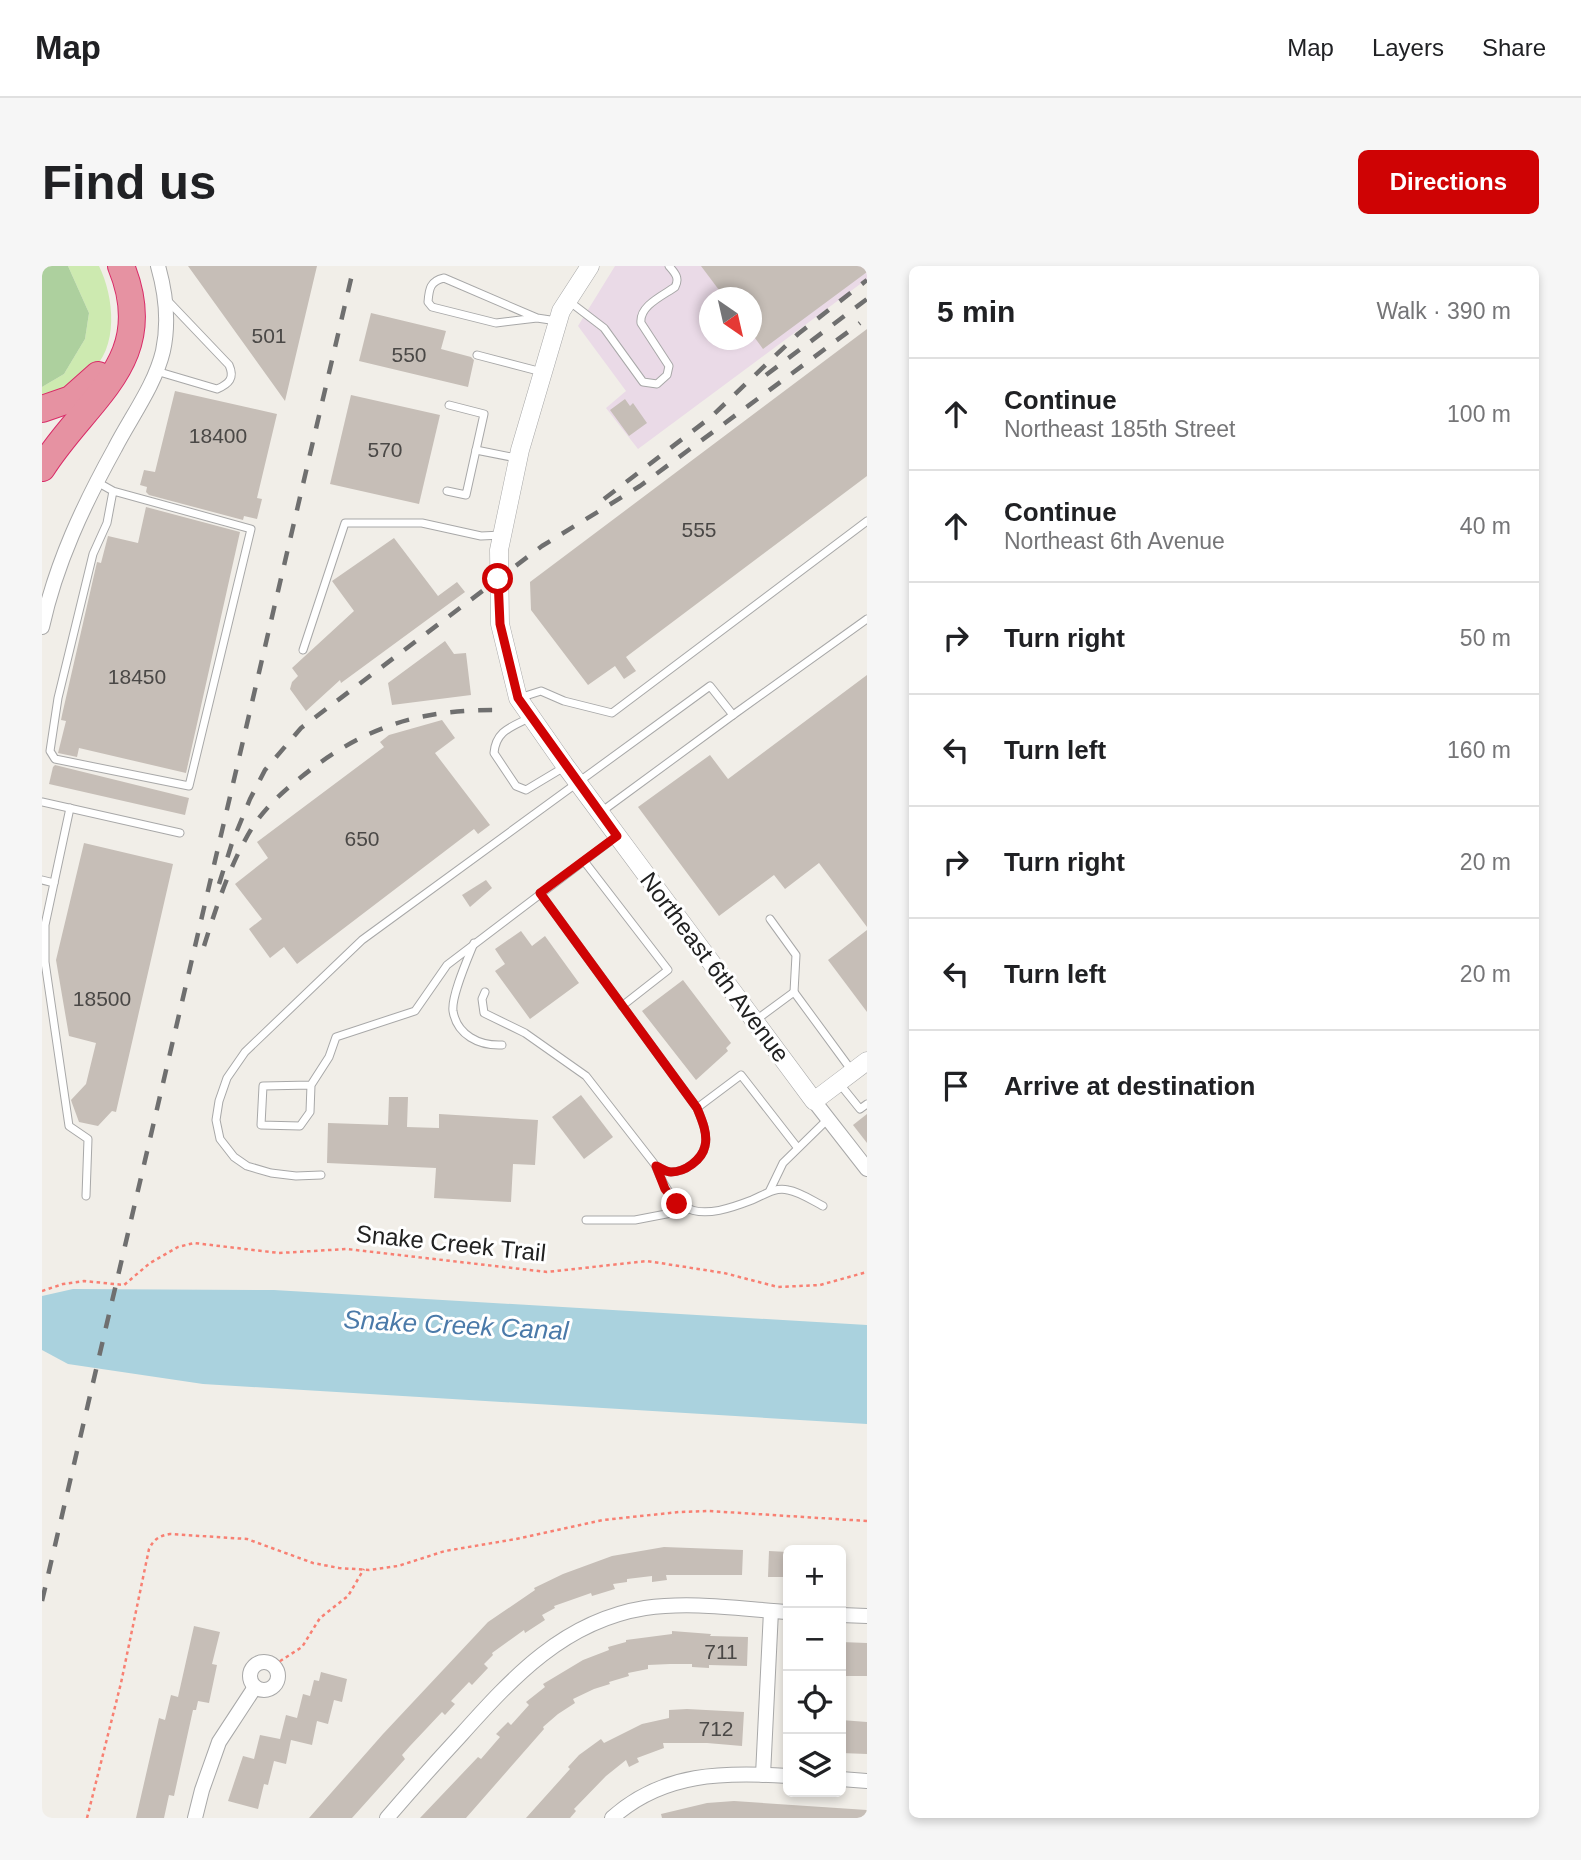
<!DOCTYPE html>
<html lang="en">
<head>
<meta charset="utf-8">
<style>
	:root { --surface:#fff; --page:#f6f6f6; --text:#202124; --muted:#757577; --line:#e0e0e0; --accent:#cf0304 }
	body { margin:0; font-family:Helvetica,sans-serif; background:var(--page); color:var(--text) }
	.controls { position:absolute; right:21px; bottom:21px; display:grid; overflow:hidden; border-radius:10px; box-shadow:0 4px 10px #0003 }
	.controls button { width:63px; height:63px; display:grid; place-items:center; padding:0; border:0; border-bottom:2px solid var(--line); background:var(--surface); color:var(--text); font:35px sans-serif }
	.compass { position:absolute; left:657px; top:21px; width:63px; height:63px; border-radius:50%; background:var(--surface); box-shadow:0 4px 10px #0003; rotate:146deg }
	.stop { position:absolute; width:21px; height:21px; margin:-16px; border:5px solid #cf0304; border-radius:50%; background:#fff }
	.stop.end { background:#cf0304; border-color:#fff; box-shadow:0 2px 7px #0008 }
	.list { margin:0; padding:0; list-style:none }
	h2 { display:flex; justify-content:space-between; align-items:center; height:91px; margin:0; padding:0 28px; font-size:30px }
	h2 small { font-size:23px; font-weight:400; color:var(--muted) }
	.list li { display:grid; grid-template-columns:46px 1fr auto; gap:21px; align-items:center; box-sizing:border-box; height:112px; padding:0 28px; border-top:2px solid var(--line) }
	.list b { display:block; font-size:26px; white-space:nowrap }
	.list p { margin:0; font-size:23px; white-space:nowrap; color:var(--muted) }
	.list em { font-size:23px; font-style:normal; color:var(--muted) }
	.icon { flex:none; width:38px; height:38px; fill:none; stroke:currentColor; stroke-width:2; stroke-linecap:round; stroke-linejoin:round }
	.map { position:relative; flex:none; width:825px; height:1552px; overflow:hidden; border-radius:10px }
	header { display:flex; align-items:center; gap:42px; box-sizing:border-box; height:98px; padding:0 35px; background:var(--surface); border-bottom:2px solid var(--line) }
	header strong { font-size:33px }
	nav { display:flex; gap:38px; margin-inline-start:auto; font-size:24px }
	.intro { display:flex; align-items:center; justify-content:space-between; box-sizing:border-box; height:168px; padding:0 42px }
	h1 { margin:0; font-size:49px }
	.button { padding:18px 32px; border-radius:10px; background:var(--accent); color:#fff; font-size:24px; font-weight:700 }
	main { display:flex; gap:42px; padding:0 42px }
	aside { flex:1; background:var(--surface); border-radius:10px; box-shadow:0 4px 10px #0003 }
	.map>svg:first-child { display:block }
</style>
</head>
<body>
<header>
<strong>Map</strong>
<nav><a>Map</a><a>Layers</a><a>Share</a></nav>
</header>
<div class="intro"><h1>Find us</h1><a class="button">Directions</a></div>
<main>
<div class="map">
<svg width="825" height="1552" viewBox="0 0 825 1552">
	<rect width="100%" height="100%" fill="#f1eee8"/>
	<path fill="#eadae7" fill-rule="evenodd" d="M573 0H825V13L596 183 564 142 584 125 536 60ZM668 32H710V74H668Z"/>
	<path fill="#cdeab0" d="M26 0H57C72 30 78 83 47 107 33 118 15 126 0 135V121L22 108 43 73 47 47Z"/>
	<polygon fill="#add09e" points="0,0 26,0 47,47 43,73 22,108 0,121"/>
	<polygon fill="#aad2de" points="31,1023 232,1024 825,1059 825,1158 161,1118 26,1098 0,1084 0,1030"/>
	<g fill="#c6beb7">
		<polygon points="146,0 275,0 243,135 233,121"/>
		<polygon points="659,0 825,0 825,6 721,83 710,68 710,32 683,32"/>
		<polygon points="329,47 404,65 399,83 429,91 432,94 426,121 317,95"/>
		<polygon points="825,63 825,210 584,391 594,405 582,413 573,400 546,419 489,344 488,316"/>
		<polygon points="133,125 235,148 215,232 220,233 215,253 202,250 201,254 107,229 104,226 105,221 98,219 102,204 113,206"/>
		<polygon points="309,129 398,149 377,238 288,218"/>
		<polygon points="583,133 588,140 591,137 605,157 587,170 568,144"/>
		<polygon points="104,241 198,266 144,507 37,482 35,491 16,487 24,455 19,454 20,449 55,296 59,297 66,270 96,277"/>
		<polygon points="352,272 396,330 415,316 423,326 299,417 298,414 264,445 248,423 250,416 256,410 250,402 312,345 290,315"/>
		<polygon points="403,375 412,388 424,387 429,429 350,439 346,417"/>
		<polygon points="825,409 825,661 777,597 743,623 732,609 677,650 596,541 668,489 686,513"/>
		<polygon points="400,454 413,472 393,487 448,559 436,568 432,563 255,698 242,681 228,692 207,663 220,653 193,618 226,592 215,576 342,481 338,476 347,469"/>
		<polygon points="13,499 147,532 143,549 7,518 11,501"/>
		<polygon points="42,577 131,598 74,846 70,845 56,860 37,856 30,837 29,834 44,818 54,777 27,770 14,694"/>
		<polygon points="444,614 450,622 428,641 420,629"/>
		<polygon points="825,664 825,746 786,694"/>
		<polygon points="479,665 490,680 503,670 537,717 488,753 453,705 463,698 453,683"/>
		<polygon points="641,714 689,777 684,782 686,785 654,814 600,745"/>
		<polygon points="539,829 571,871 542,893 510,851"/>
		<polygon points="347,831 366,831 365,861 397,862 397,848 496,854 493,899 471,898 469,936 392,932 394,902 285,897 286,857 346,859"/>
		<polygon points="825,848 825,877 811,859"/>
		<polygon points="622,1281 701,1284 700,1309 624,1309 625,1314 610,1316 610,1310 585,1313 585,1316 571,1318 573,1323 550,1330 549,1327 512,1340 513,1342 500,1349 503,1354 483,1367 482,1364 450,1387 451,1389 442,1398 446,1402 430,1419 427,1416 409,1435 413,1438 403,1449 400,1446 368,1480 360,1489 363,1493 310,1552 267,1552 341,1468 446,1356 493,1324 492,1322 521,1308 570,1290"/>
		<polygon points="727,1285 746,1286 746,1311 726,1311"/>
		<polygon points="152,1360 178,1366 170,1398 175,1399 167,1437 156,1435 154,1444 151,1444 132,1530 127,1529 122,1552 94,1552 117,1452 123,1454 129,1429 136,1431"/>
		<polygon points="630,1365 669,1368 668,1370 706,1371 705,1400 667,1399 667,1402 650,1401 650,1398 628,1398 606,1399 606,1403 586,1407 587,1410 567,1416 568,1418 552,1423 531,1433 533,1437 516,1448 501,1461 502,1463 424,1552 378,1552 436,1491 439,1493 458,1471 454,1468 466,1456 469,1459 487,1439 484,1436 503,1421 501,1418 541,1394 567,1384 566,1381 584,1376 584,1374 630,1368"/>
		<polygon points="799,1376 825,1377 825,1410 799,1410"/>
		<polygon points="279,1406 305,1413 300,1436 292,1434 286,1458 275,1455 270,1479 249,1474 244,1498 232,1495 226,1519 222,1518 216,1543 186,1535 201,1490 212,1493 218,1469 238,1473 244,1449 255,1452 261,1428 268,1430 272,1414 277,1415"/>
		<polygon points="645,1443 702,1446 700,1480 665,1477 621,1477 622,1482 595,1492 597,1496 587,1501 584,1494 564,1510 532,1543 534,1545 528,1552 484,1552 528,1503 526,1501 537,1489 559,1473 562,1477 600,1458 627,1452 627,1444"/>
		<polygon points="799,1454 825,1456 825,1488 799,1487"/>
		<polygon points="692,1535 825,1544 825,1552 620,1552 619,1548 665,1537"/>
	</g>
	<g fill="none" stroke-linecap="round" stroke-linejoin="round">
		<g stroke="#a8a8a8" stroke-width="9">
			<g id="service">
				<path d="M528 36 562 62 601 116 615 118 625 109 627 100 599 57C597 40 620 30 633 21 638 12 633 7 627 0"/>
				<path d="M495 52 454 57 390 41 386 36C387 23 388 15 402 12L495 52 515 55"/>
				<polyline points="435,89 500,106"/>
				<path d="M114 105 175 123C187 118 193 112 187 99L126 35"/>
				<polyline points="434,184 474,192"/>
				<polyline points="55,216 71,225 65,257 51,288 16,432 8,485 13,493 147,520 209,263 71,225"/>
				<polyline points="405,225 424,229 442,148 407,139"/>
				<polyline points="261,384 303,257 380,257 439,270 460,269"/>
				<polyline points="477,432 499,425 522,435 570,447 825,255"/>
				<polyline points="691,449 825,353"/>
				<path d="M489 451C470 461 454 464 452 487L474 520 484 524 524 500"/>
				<polyline points="0,536 138,567"/>
				<polyline points="28,542 3,659 3,696 27,860 46,873 44,930"/>
				<polyline points="575,570 542,595 626,704 580,740"/>
				<polyline points="0,614 12,617"/>
				<polyline points="728,653 754,689 752,726"/>
				<path d="M432 677C426 692 409 730 411 745 415 769 437 780 460 779"/>
				<path d="M443 726 440 733 442 747 483 767 544 810 614 900C619 902 624 906 629 906 643 906 660 894 663 880 666 868 660 854 655 842L498 627"/>
				<polyline points="714,754 752,726 810,805"/>
				<polyline points="797,817 818,843 825,838"/>
				<polyline points="269,819 268,846 258,860 219,859 221,820 269,819 287,791 294,771 373,745 405,699 542,595"/>
				<polyline points="655,842 699,809 755,881"/>
				<path d="M614 901C635 954 661 953 710 934 722 929 732 921 746 924 758 926 771 935 781 940"/>
				<polyline points="279,909 254,910 229,907 205,900 192,891 178,873 174,854 177,835 185,812 203,786 320,674 668,420 691,449 559,546"/>
				<polyline points="728,924 741,897 786,853"/>
				<polyline points="544,954 593,954 645,944"/>
			</g>
		</g>
		<g stroke="#a8a8a8" stroke-width="16">
			<g id="minor">
				<path d="M0 361C14 297 42 238 73 182 89 151 113 119 121 85 127 57 124 28 116 0"/>
				<polyline points="772,835 825,903"/>
				<polyline points="799,1349 825,1350"/>
				<circle cx="222" cy="1410" r="14"/>
				<polyline points="721,1509 729,1345"/>
				<polyline points="799,1513 825,1515"/>
				<polyline points="153,1552 160,1524 177,1476 213,1421"/>
				<path d="M345 1552C369 1524 394 1496 419 1469 471 1411 522 1355 603 1342 650 1335 699 1343 746 1346"/>
				<path d="M570 1552C621 1506 682 1506 746 1510"/>
			</g>
		</g>
		<g stroke="#a8a8a8" stroke-width="19">
			<polyline id="tertiary" points="548,0 519,45 478,184 457,284 458,358 476,432 522,498 772,835 825,795"/>
		</g>
		<g stroke="#d92c68" stroke-width="28">
			<g id="motorway">
				<polyline points="0,143 29,133 56,109"/>
				<path d="M0 202C45 131 118 95 79 0"/>
			</g>
		</g>
		<g stroke="#f88073" stroke-width="2.5" stroke-dasharray="3.5 3.5" stroke-linecap="butt">
			<polyline points="0,1025 21,1018 42,1015 82,1019 108,997 136,981 152,977 237,987 305,983 505,1006 605,995 682,1007 736,1021 778,1019 825,1006"/>
			<polyline points="232,1399 260,1381 278,1352 306,1330 322,1303"/>
			<path d="M45 1552 79 1417 107 1283C112 1273 117 1270 128 1268L205 1273 271 1297 297 1302 327 1304 356 1300 403 1285 474 1273 561 1254 637 1246 667 1245 825 1255"/>
		</g>
		<use href="#service" stroke="#fff" stroke-width="7"/>
		<use href="#minor" stroke="#fff" stroke-width="14"/>
		<use href="#tertiary" stroke="#fff" stroke-width="18"/>
		<use href="#motorway" stroke="#e692a2" stroke-width="26"/>
		<g stroke="#6f6f6f" stroke-width="4.5" stroke-dasharray="14 14" stroke-linecap="butt">
			<polyline points="724,109 825,33"/>
			<polyline points="562,233 669,151 756,68 825,14"/>
			<polyline points="177,618 190,577 208,533 223,504 259,462 500,280 598,220 818,57"/>
			<path d="M162 680C175 639 188 598 210 562 222 543 240 526 258 512 322 460 378 443 459 444"/>
			<polyline points="0,1335 312,0"/>
		</g>
	</g>
	<g fill="none" stroke-linecap="round" stroke-linejoin="round">
		<path stroke="#cf0304" stroke-width="9" d="M456 313 458 358 476 432 575 570 498 627 655 842C660 854 666 868 663 880 660 894 643 906 629 906 624 906 619 902 614 900L623 923 635 938"/>
	</g>
	<g text-anchor="middle" dominant-baseline="central" stroke-width="6" stroke-linejoin="round" paint-order="stroke">
		<g font-size="21" fill="#4a4846">
			<text x="227" y="69">501</text>
			<text x="367" y="88">550</text>
			<text x="176" y="169">18400</text>
			<text x="343" y="183">570</text>
			<text x="657" y="263">555</text>
			<text x="95" y="410">18450</text>
			<text x="320" y="572">650</text>
			<text x="60" y="732">18500</text>
			<text x="679" y="1385">711</text>
			<text x="674" y="1462">712</text>
		</g>
		<g font-size="24" fill="#212121" stroke="#fff">
			<text transform="translate(673 701) rotate(53)">Northeast 6th Avenue</text>
			<text transform="translate(409 977) rotate(6)">Snake Creek Trail</text>
		</g>
		<g font-size="26" font-style="italic" fill="#4b7aa9" stroke="#fff">
			<text transform="translate(414 1059) rotate(3)">Snake Creek Canal</text>
		</g>
	</g>
</svg>
<div class="controls">
<button>+</button>
<button>−</button>
<button><svg class="icon" aria-label="locate" viewBox="0 0 24 24"><circle cx="12" cy="12" r="6"/><path d="M12 2v4M12 18v4M2 12h4M18 12h4"/></svg></button>
<button><svg class="icon" aria-label="layers" viewBox="0 0 24 24"><path d="M12 4l9 5-9 5-9-5zM3 14l9 5 9-5"/></svg></button>
</div>
<svg class="compass" viewBox="-18 -18 36 36"><path d="M0-13l5 13h-10z" fill="#e53935"/><path d="M0 13l5-13h-10z" fill="#757577"/></svg>
<div class="stop" style="left:456px;top:313px"></div>
<div class="stop end" style="left:635px;top:938px"></div>
</div>
<aside>
<h2>5 min<small>Walk · 390 m</small></h2>
<ul class="list">
<li><svg class="icon" aria-label="ahead" viewBox="0 0 24 24"><path d="M12 20V5M6 11l6-6 6 6"/></svg><div><b>Continue</b><p>Northeast 185th Street</p></div><em>100 m</em></li>
<li><svg class="icon" aria-label="ahead" viewBox="0 0 24 24"><path d="M12 20V5M6 11l6-6 6 6"/></svg><div><b>Continue</b><p>Northeast 6th Avenue</p></div><em>40 m</em></li>
<li><svg class="icon" aria-label="right" viewBox="0 0 24 24"><path d="M7 20v-9h11M14 6l5 5-5 5"/></svg><div><b>Turn right</b></div><em>50 m</em></li>
<li><svg class="icon" aria-label="left" viewBox="0 0 24 24"><path d="M17 20v-9H6M10 6l-5 5 5 5"/></svg><div><b>Turn left</b></div><em>160 m</em></li>
<li><svg class="icon" aria-label="right" viewBox="0 0 24 24"><path d="M7 20v-9h11M14 6l5 5-5 5"/></svg><div><b>Turn right</b></div><em>20 m</em></li>
<li><svg class="icon" aria-label="left" viewBox="0 0 24 24"><path d="M17 20v-9H6M10 6l-5 5 5 5"/></svg><div><b>Turn left</b></div><em>20 m</em></li>
<li><svg class="icon" aria-label="arrive" viewBox="0 0 24 24"><path d="M6 21V4h12l-3 4 3 4H6"/></svg><div><b>Arrive at destination</b></div></li>
</ul>
</aside>
</main>
</body>
</html>
